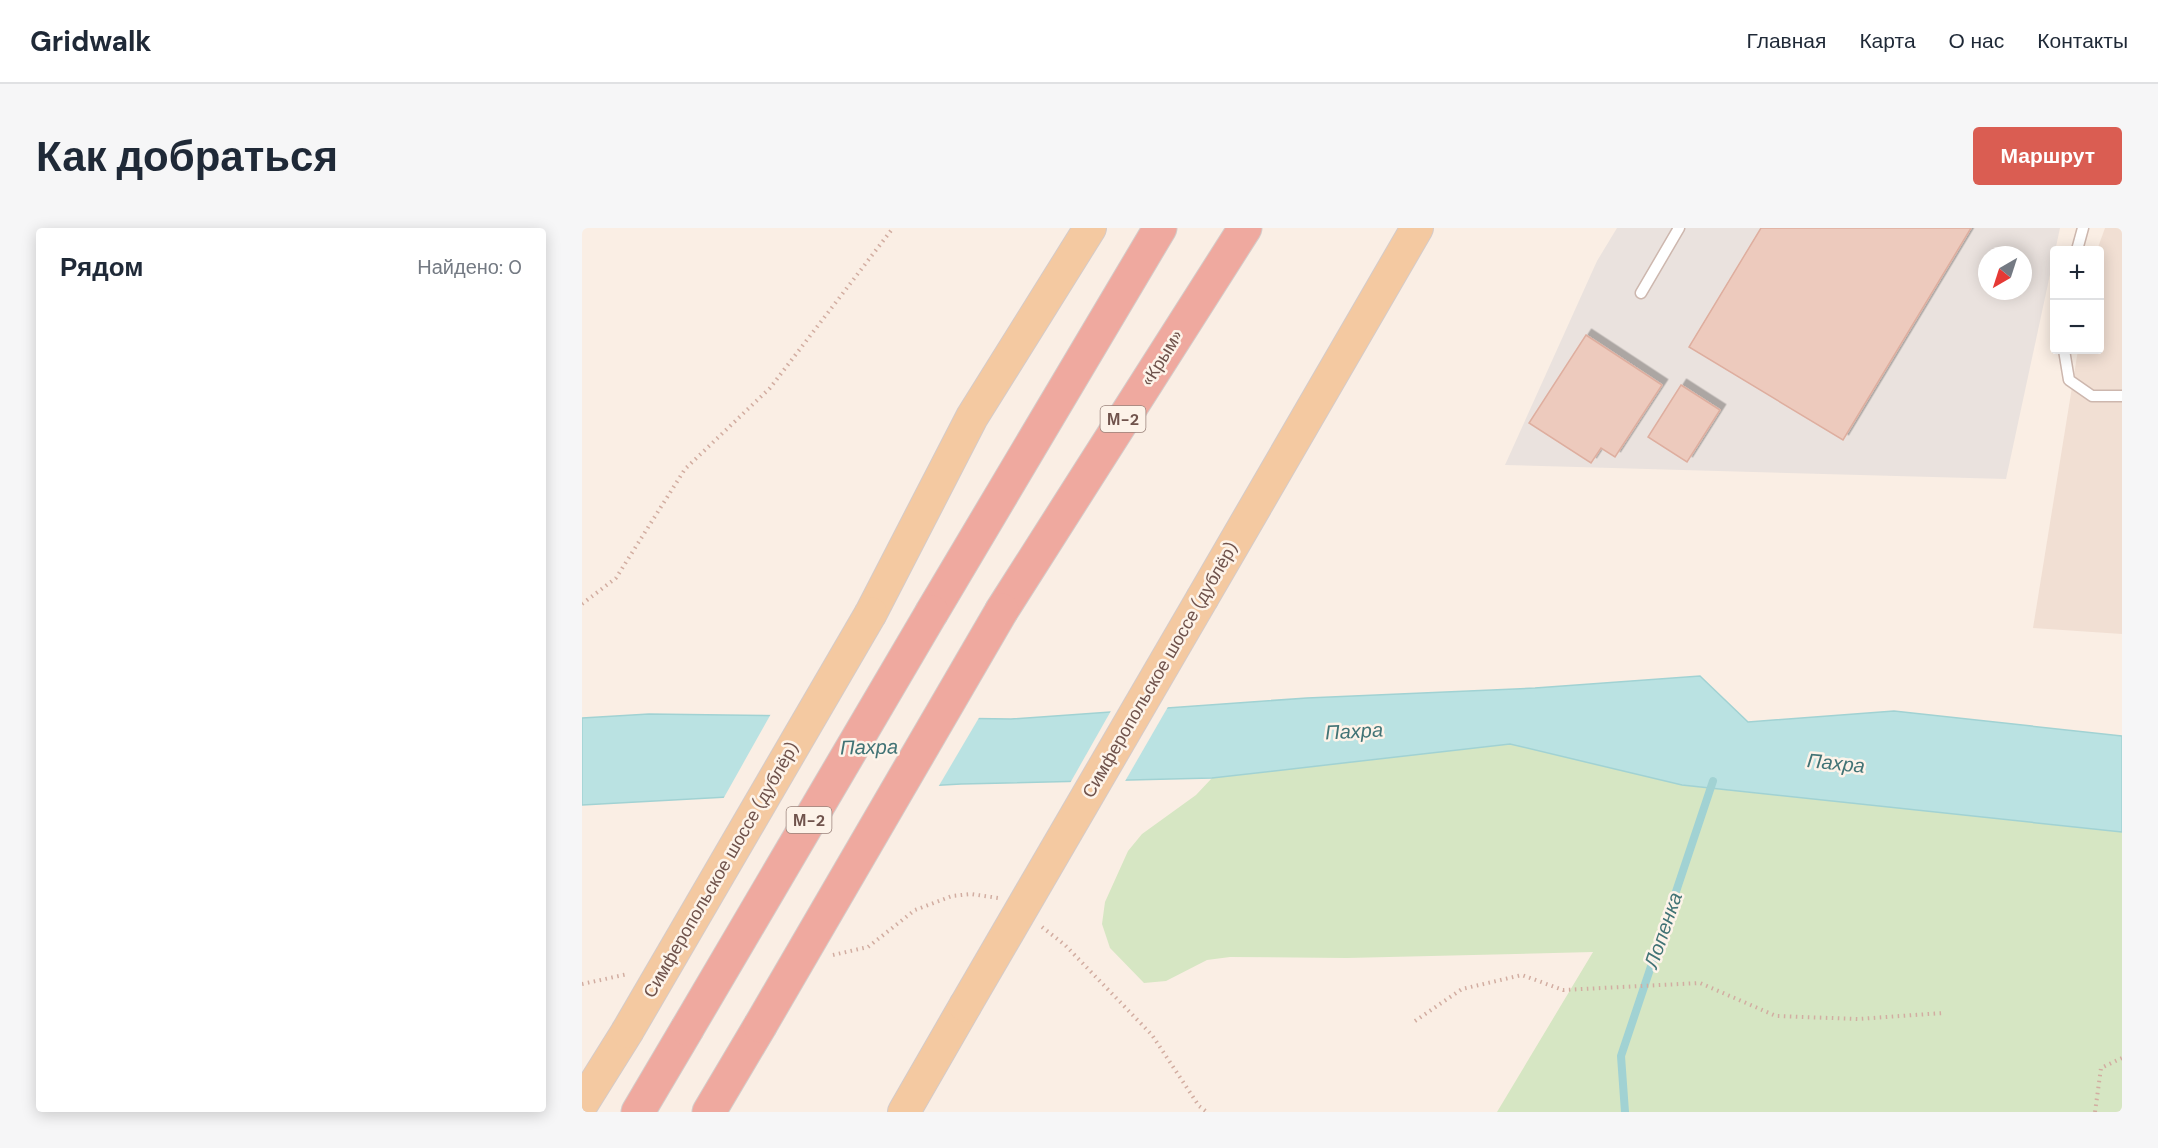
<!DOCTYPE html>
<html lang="ru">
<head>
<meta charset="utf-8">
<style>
	:root { --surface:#fff; --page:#f6f6f7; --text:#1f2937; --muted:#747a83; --line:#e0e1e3; --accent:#da5d52 }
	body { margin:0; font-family:"DM Sans",sans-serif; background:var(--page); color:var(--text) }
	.controls { position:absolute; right:18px; top:18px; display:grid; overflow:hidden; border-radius:6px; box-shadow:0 3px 15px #0003 }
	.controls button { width:54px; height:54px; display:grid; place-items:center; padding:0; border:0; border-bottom:2px solid var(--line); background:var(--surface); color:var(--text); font:30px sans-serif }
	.compass { position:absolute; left:1396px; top:18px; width:54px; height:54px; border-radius:50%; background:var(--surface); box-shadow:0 3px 15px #0003; rotate:219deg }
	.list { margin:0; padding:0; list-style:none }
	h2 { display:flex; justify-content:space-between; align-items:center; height:78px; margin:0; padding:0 24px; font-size:26px }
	h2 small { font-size:20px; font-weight:400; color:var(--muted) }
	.map { position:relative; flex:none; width:1540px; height:884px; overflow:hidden; border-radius:6px }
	header { display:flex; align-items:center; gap:36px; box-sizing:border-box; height:84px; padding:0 30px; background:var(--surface); border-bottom:2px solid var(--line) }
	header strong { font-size:28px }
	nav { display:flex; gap:33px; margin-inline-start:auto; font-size:21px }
	.intro { display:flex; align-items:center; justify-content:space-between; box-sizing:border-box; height:144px; padding:0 36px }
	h1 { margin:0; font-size:42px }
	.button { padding:15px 27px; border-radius:6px; background:var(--accent); color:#fff; font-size:21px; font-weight:700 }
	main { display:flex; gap:36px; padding:0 36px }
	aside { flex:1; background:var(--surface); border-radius:6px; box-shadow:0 3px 15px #0003 }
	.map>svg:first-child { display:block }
</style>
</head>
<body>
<header>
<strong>Gridwalk</strong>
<nav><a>Главная</a><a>Карта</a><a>О нас</a><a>Контакты</a></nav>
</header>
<div class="intro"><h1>Как добраться</h1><a class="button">Маршрут</a></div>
<main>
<aside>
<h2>Рядом<small>Найдено: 0</small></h2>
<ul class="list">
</ul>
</aside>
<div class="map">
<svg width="1540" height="884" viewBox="0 0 1540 884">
	<defs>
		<filter id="shadow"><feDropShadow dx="5.5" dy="-5.5" stdDeviation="0" flood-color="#0004"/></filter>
	</defs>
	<rect width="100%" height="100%" fill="#faeee4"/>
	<polygon fill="#f1dfd3" points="1523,0 1540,0 1540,406 1451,400 1496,122 1518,122 1518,22 1515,22"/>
	<path fill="#eae2de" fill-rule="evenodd" d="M1035 0H1478L1424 251 923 237 1015 33ZM1405 27H1441V63H1405Z"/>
	<polygon fill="#d6e6c3" points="928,516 1100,557 1540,604 1540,884 915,884 1011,724 765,730 648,729 625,732 584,753 562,755 528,720 520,696 523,674 546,623 560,606 614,567 630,550"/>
	<polygon fill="#bae2e2" stroke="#a1d2d3" stroke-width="1.5" points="1118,448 1166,494 1312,483 1540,508 1540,604 1100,557 928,516 630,550 379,556 0,577 0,490 67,486 429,491 725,470 953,460"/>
	<g fill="#faeee4">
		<polygon points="587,477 542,555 487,557 530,481"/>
		<polygon points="190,484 398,488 355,561 140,573"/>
	</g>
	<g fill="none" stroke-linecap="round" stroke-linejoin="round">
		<polyline stroke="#a1d2d3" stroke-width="8" points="1043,884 1039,828 1131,553"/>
	</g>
	<g fill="#edcabd" stroke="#deae9f" stroke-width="1.5" filter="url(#shadow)">
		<polygon points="1179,0 1389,0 1261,212 1107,119"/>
		<polygon points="1004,107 1080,157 1033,229 1019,220 1009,235 947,195"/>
		<polygon points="1099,157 1138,182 1105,234 1066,209"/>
	</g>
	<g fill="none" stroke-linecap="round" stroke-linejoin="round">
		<g stroke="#cdb7ae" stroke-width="13">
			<g id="service">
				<polyline points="1495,22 1501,0"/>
				<polyline points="1059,65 1097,0"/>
				<polyline points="1482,122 1487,152 1510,168 1540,168"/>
			</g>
		</g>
		<g stroke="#d4cbc9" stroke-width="34">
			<g id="primary">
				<polyline points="621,369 835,0"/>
				<polyline points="289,385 390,189 508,0"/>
				<polyline points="0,876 45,804"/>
				<polyline points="322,884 383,778"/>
			</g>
		</g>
		<g stroke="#d4cbc9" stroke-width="35">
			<g id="motorway">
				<polyline points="420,382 663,0"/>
				<polyline points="350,384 578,0"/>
				<polyline points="56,884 105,801"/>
				<polyline points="127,884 178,798"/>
			</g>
		</g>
		<g stroke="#d2ada1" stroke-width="4" stroke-dasharray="1.5 4.5" stroke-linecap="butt">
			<polyline points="0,376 34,350 103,241 188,160 311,0"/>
			<polyline points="460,699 483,717 570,807 617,878 625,884"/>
			<polyline points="251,727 286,719 333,682 370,668 389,666 416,670"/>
			<polyline points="0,756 46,746"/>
			<polyline points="833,793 880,761 940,747 981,762 1118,755 1194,788 1276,791 1361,785"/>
			<polyline points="1513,884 1519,840 1540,830"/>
		</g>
		<use href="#service" stroke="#fff" stroke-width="10"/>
		<use href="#primary" stroke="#f4c9a1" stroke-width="32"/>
		<use href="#motorway" stroke="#efa99f" stroke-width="33"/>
		<g stroke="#d4cbc9" stroke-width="34" stroke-linecap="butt">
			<g id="primary-bridge">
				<polyline points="383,778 621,369"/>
				<polyline points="45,804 289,385"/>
			</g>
		</g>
		<g stroke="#d4cbc9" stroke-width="35" stroke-linecap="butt">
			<g id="motorway-bridge">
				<polyline points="178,798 420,382"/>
				<polyline points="105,801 350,384"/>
			</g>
		</g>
		<use href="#primary-bridge" stroke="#f4c9a1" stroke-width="32"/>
		<use href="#motorway-bridge" stroke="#efa99f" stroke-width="33"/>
	</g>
	<g text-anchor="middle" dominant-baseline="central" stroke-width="5" stroke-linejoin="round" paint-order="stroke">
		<g fill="#fdf3e9" stroke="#9a837b" stroke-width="1.5">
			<rect x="518.5" y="178" width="45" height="26" rx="4.5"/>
			<rect x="204.5" y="579" width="45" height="26" rx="4.5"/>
		</g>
		<g font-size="16" font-weight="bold" fill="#70534c">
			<text x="541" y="191">М-2</text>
			<text x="227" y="592">М-2</text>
		</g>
		<g font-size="18" fill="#70534c" stroke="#fdf3e9">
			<text transform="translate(580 130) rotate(-58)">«Крым»</text>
			<text transform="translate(578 442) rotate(-60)">Симферопольское шоссе (дублёр)</text>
			<text transform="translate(139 642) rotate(-60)">Симферопольское шоссе (дублёр)</text>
		</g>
		<g font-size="20" font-style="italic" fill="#417375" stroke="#fdf3e9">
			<text transform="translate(772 503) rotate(-3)">Пахра</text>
			<text transform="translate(287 519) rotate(-1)">Пахра</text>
			<text transform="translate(1254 535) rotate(6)">Пахра</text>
			<text transform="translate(1081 702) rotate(-71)">Лопенка</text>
		</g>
	</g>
</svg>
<div class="controls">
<button>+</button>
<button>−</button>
</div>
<svg class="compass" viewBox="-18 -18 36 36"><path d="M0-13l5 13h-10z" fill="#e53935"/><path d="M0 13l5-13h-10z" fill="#747a83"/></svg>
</div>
</main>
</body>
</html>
